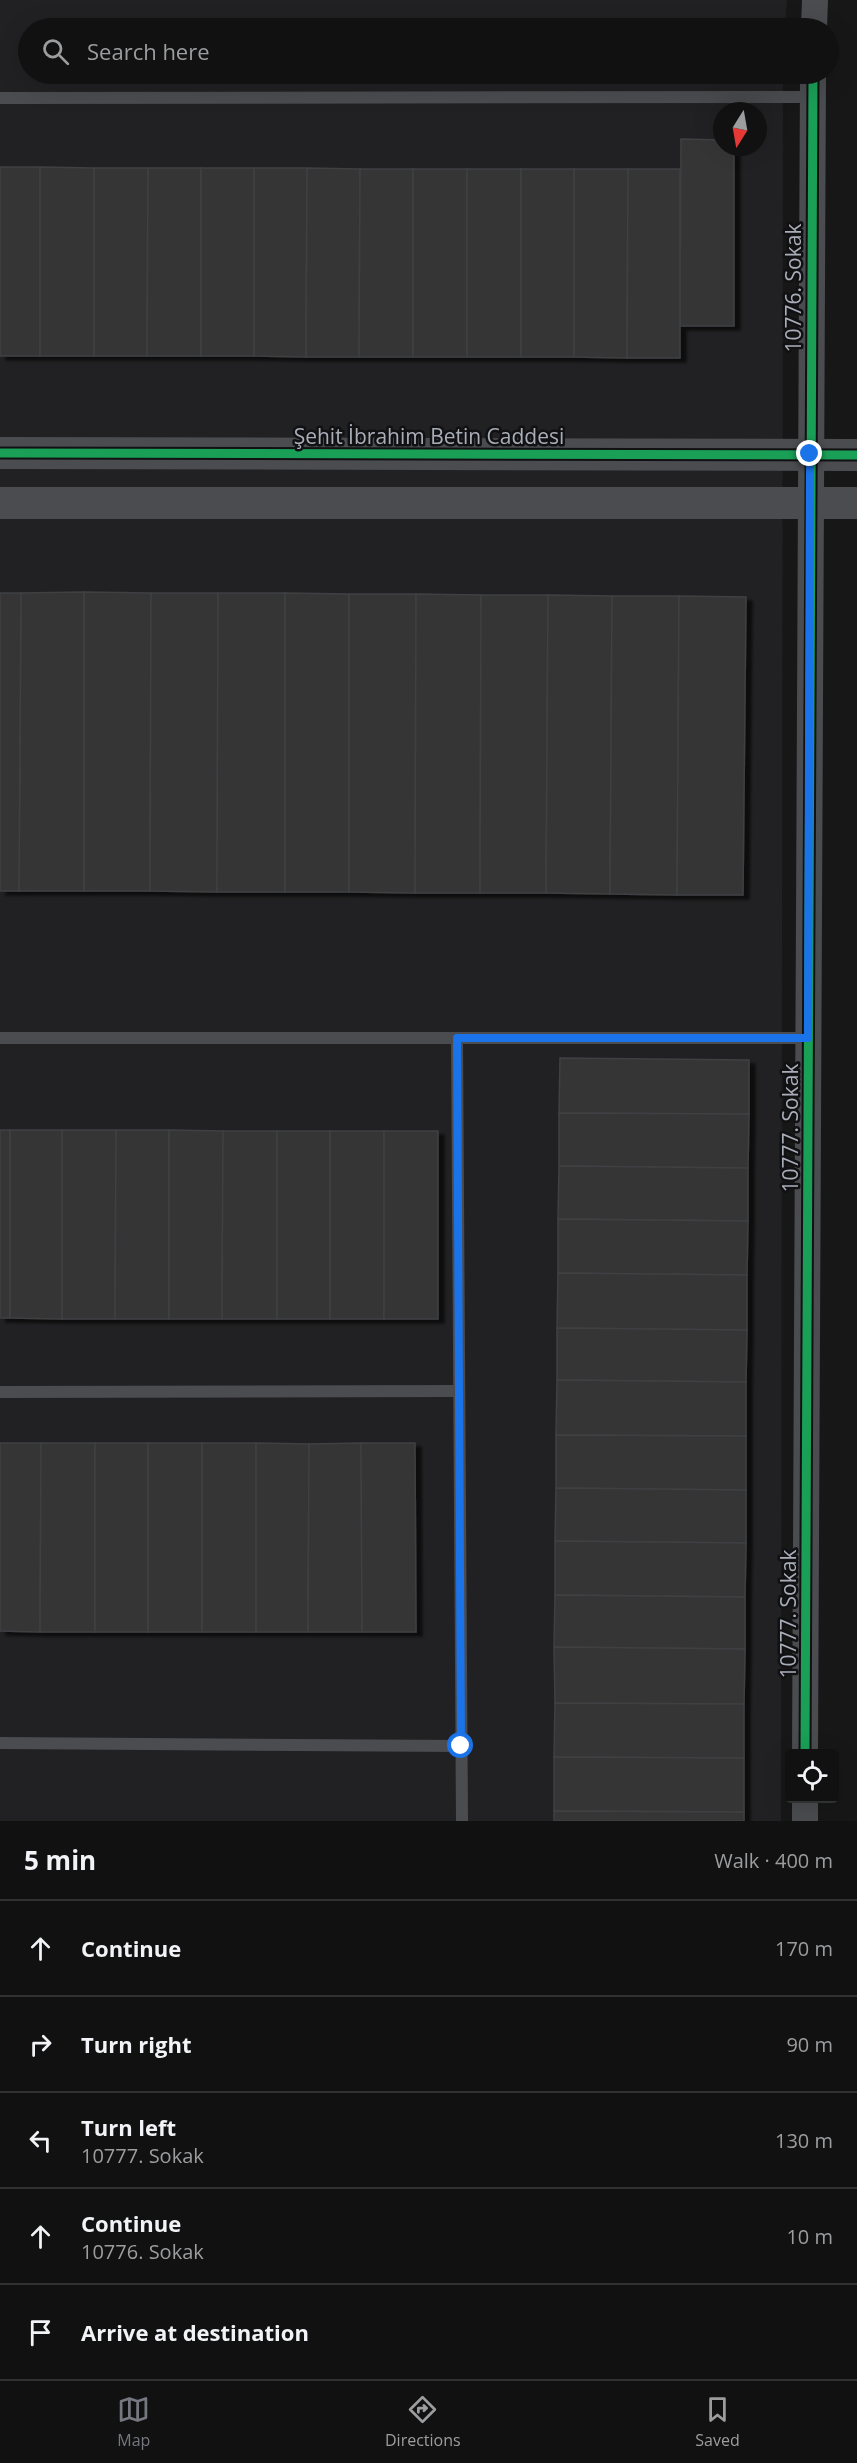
<!DOCTYPE html>
<html lang="en">
<head>
<meta charset="utf-8">
<style>
	:root { --surface:#111; --page:#1e1f1f; --text:#f1f3f6; --muted:#9c9d9f; --line:#303131; --accent:#757880 }
	body { margin:0; font-family:"Open Sans",sans-serif; background:var(--page); color:var(--text) }
	.controls { position:absolute; right:18px; bottom:18px; display:grid; overflow:hidden; border-radius:6px; box-shadow:0 6px 24px #0002 }
	.controls button { width:54px; height:54px; display:grid; place-items:center; padding:0; border:0; border-bottom:2px solid var(--line); background:var(--surface); color:var(--text); font:30px sans-serif }
	.compass { position:absolute; left:713px; top:102px; width:54px; height:54px; border-radius:50%; background:var(--surface); box-shadow:0 6px 24px #0002; rotate:191deg }
	.stop { position:absolute; width:18px; height:18px; margin:-14px; border:4px solid #1a73e8; border-radius:50%; background:#fff }
	.stop.end { background:#1a73e8; border-color:#fff; box-shadow:0 2px 6px #0008 }
	.list { margin:0; padding:0; list-style:none }
	h2 { display:flex; justify-content:space-between; align-items:center; height:78px; margin:0; padding:0 24px; font-size:26px }
	h2 small { font-size:20px; font-weight:400; color:var(--muted) }
	.list li { display:grid; grid-template-columns:39px 1fr auto; gap:18px; align-items:center; box-sizing:border-box; height:96px; padding:0 24px; border-top:2px solid var(--line) }
	.list b { display:block; font-size:22px; white-space:nowrap }
	.list p { margin:0; font-size:20px; white-space:nowrap; color:var(--muted) }
	.list em { font-size:20px; font-style:normal; color:var(--muted) }
	.icon { flex:none; width:33px; height:33px; fill:none; stroke:currentColor; stroke-width:2; stroke-linecap:round; stroke-linejoin:round }
	.map { position:relative; flex:none; width:857px; height:1821px; overflow:hidden }
	.search { position:absolute; background:var(--surface); box-shadow:0 6px 24px #0002; left:18px; right:18px; top:18px; height:66px; display:flex; align-items:center; gap:15px; box-sizing:border-box; padding:0 21px; border-radius:33px; color:var(--muted); font-size:22px }
	.sheet { height:558px; background:var(--surface) }
	nav { display:flex; justify-content:space-around; align-items:center; box-sizing:border-box; height:84px; border-top:2px solid var(--line); background:var(--surface); font-size:16px; color:var(--muted) }
	nav a { display:grid; justify-items:center; gap:3px }
	nav .on { color:var(--accent) }
	.map>svg:first-child { display:block }
</style>
</head>
<body>
<div class="map">
<svg width="857" height="1821" viewBox="0 0 857 1821">
	<defs>
		<filter id="shadow"><feDropShadow dx="6" dy="4" stdDeviation="1.5" flood-color="#0009"/></filter>
	</defs>
	<rect width="100%" height="100%" fill="#171717"/>
	<path fill="#212123" fill-rule="evenodd" d="M0 0H787L785 28H28V74H783L781 1821H0ZM722 111H758V147H722Z"/>
	<g fill="#353536" stroke="#3f4043" stroke-width="1.5" filter="url(#shadow)">
		<polygon points="681,139 722,140 722,147 734,147 734,326 680,326"/>
		<rect x="0" y="167" width="40" height="189"/>
		<polygon points="40,167 94,168 94,356 40,356"/>
		<polygon points="94,168 148,168 147,356 94,356"/>
		<polygon points="148,168 201,168 201,356 147,356"/>
		<rect x="201" y="168" width="53" height="188"/>
		<polygon points="254,168 307,168 306,357 254,356"/>
		<polygon points="307,168 360,169 359,357 306,357"/>
		<polygon points="360,169 413,169 413,357 359,357"/>
		<rect x="413" y="169" width="54" height="188"/>
		<rect x="467" y="169" width="54" height="188"/>
		<rect x="521" y="169" width="53" height="188"/>
		<polygon points="574,169 628,169 627,358 574,357"/>
		<polygon points="628,169 680,169 680,358 627,358"/>
		<polygon points="84,592 84,891 19,891 21,593"/>
		<polygon points="84,592 151,593 150,891 84,891"/>
		<polygon points="0,593 21,593 19,891 0,891"/>
		<polygon points="151,593 218,593 217,892 150,891"/>
		<polygon points="218,593 285,593 285,892 217,892"/>
		<polygon points="285,593 349,594 349,892 285,892"/>
		<polygon points="349,594 416,594 415,893 349,892"/>
		<polygon points="416,594 481,595 480,893 415,893"/>
		<polygon points="481,595 548,595 546,893 480,893"/>
		<polygon points="548,595 612,596 610,894 546,893"/>
		<polygon points="612,596 679,596 677,895 610,894"/>
		<polygon points="679,596 746,597 743,895 677,895"/>
		<polygon points="560,1058 749,1060 749,1114 559,1113"/>
		<polygon points="559,1113 749,1114 748,1168 559,1166"/>
		<rect x="0" y="1130" width="10" height="188"/>
		<polygon points="10,1130 62,1130 62,1319 10,1318"/>
		<polygon points="62,1130 116,1130 115,1319 62,1319"/>
		<polygon points="116,1130 169,1130 169,1319 115,1319"/>
		<polygon points="169,1130 223,1131 222,1319 169,1319"/>
		<polygon points="223,1131 277,1131 277,1319 222,1319"/>
		<rect x="277" y="1131" width="53" height="188"/>
		<rect x="330" y="1131" width="54" height="188"/>
		<rect x="384" y="1131" width="54" height="188"/>
		<polygon points="559,1166 748,1168 748,1221 558,1219"/>
		<polygon points="558,1219 748,1221 747,1275 558,1273"/>
		<polygon points="558,1273 747,1275 747,1330 557,1328"/>
		<polygon points="557,1328 747,1330 746,1382 557,1380"/>
		<polygon points="557,1380 746,1382 746,1436 556,1435"/>
		<polygon points="556,1435 746,1436 746,1490 556,1488"/>
		<polygon points="0,1443 41,1443 40,1632 0,1631"/>
		<polygon points="41,1443 95,1443 95,1632 40,1632"/>
		<rect x="95" y="1443" width="53" height="189"/>
		<rect x="148" y="1443" width="54" height="189"/>
		<rect x="202" y="1443" width="54" height="189"/>
		<polygon points="256,1443 309,1444 308,1632 256,1632"/>
		<polygon points="361,1443 362,1632 308,1632 309,1444"/>
		<polygon points="361,1443 415,1443 416,1632 362,1632"/>
		<polygon points="556,1488 746,1490 746,1543 555,1541"/>
		<polygon points="555,1541 746,1543 745,1597 555,1595"/>
		<polygon points="555,1595 745,1597 745,1649 554,1647"/>
		<polygon points="554,1647 745,1649 744,1704 555,1703"/>
		<polygon points="555,1703 744,1704 744,1758 554,1757"/>
		<polygon points="554,1757 744,1758 744,1812 554,1811"/>
		<polygon points="554,1811 744,1812 744,1821 554,1821"/>
	</g>
	<g fill="none" stroke-linecap="round" stroke-linejoin="round">
		<g stroke="#4b4c50" stroke-width="12">
			<polyline points="0,98 812,97"/>
			<polyline points="0,1038 808,1038"/>
			<polyline points="457,1038 462,1821"/>
			<polyline points="0,1392 459,1391"/>
			<polyline points="0,1743 461,1746"/>
		</g>
		<g stroke="#4b4c50" stroke-width="26">
			<polyline points="814,28 815,0"/>
			<polyline points="805,1754 813,74"/>
			<polyline points="805,1821 805,1798"/>
		</g>
		<g stroke="#4b4c50" stroke-width="32">
			<polyline points="0,453 857,455"/>
			<polyline points="0,503 857,503"/>
		</g>
		<g stroke="#111113" stroke-width="13">
			<g id="cycleway">
				<polyline points="0,453 857,455"/>
				<polyline points="805,1754 813,74"/>
			</g>
		</g>
		<use href="#cycleway" stroke="#1a9f57" stroke-width="9"/>
	</g>
	<g fill="none" stroke-linecap="round" stroke-linejoin="round">
		<polyline stroke="#1a73e8" stroke-width="8" points="461,1746 457,1038 808,1038 810,454"/>
	</g>
	<g text-anchor="middle" dominant-baseline="central" stroke-width="5" stroke-linejoin="round" paint-order="stroke">
		<g font-size="21" fill="#a8adb8" stroke="#111113">
			<text transform="translate(793 288) rotate(-90)">10776. Sokak</text>
			<text x="429" y="436">Şehit İbrahim Betin Caddesi</text>
			<text transform="translate(790 1128) rotate(-90)">10777. Sokak</text>
			<text transform="translate(788 1614) rotate(-90)">10777. Sokak</text>
		</g>
	</g>
</svg>
<div class="controls">
<button><svg class="icon" aria-label="locate" viewBox="0 0 24 24"><circle cx="12" cy="12" r="6"/><path d="M12 2v4M12 18v4M2 12h4M18 12h4"/></svg></button>
</div>
<svg class="compass" viewBox="-18 -18 36 36"><path d="M0-13l5 13h-10z" fill="#e53935"/><path d="M0 13l5-13h-10z" fill="#9c9d9f"/></svg>
<div class="stop" style="left:461px;top:1746px"></div>
<div class="stop end" style="left:810px;top:454px"></div>
<div class="search"><svg class="icon" aria-label="search" viewBox="0 0 24 24"><circle cx="10" cy="10" r="6"/><path d="M15 15l6 6"/></svg>Search here</div>
</div>
<section class="sheet">
<h2>5 min<small>Walk · 400 m</small></h2>
<ul class="list">
<li><svg class="icon" aria-label="ahead" viewBox="0 0 24 24"><path d="M12 20V5M6 11l6-6 6 6"/></svg><div><b>Continue</b></div><em>170 m</em></li>
<li><svg class="icon" aria-label="right" viewBox="0 0 24 24"><path d="M7 20v-9h11M14 6l5 5-5 5"/></svg><div><b>Turn right</b></div><em>90 m</em></li>
<li><svg class="icon" aria-label="left" viewBox="0 0 24 24"><path d="M17 20v-9H6M10 6l-5 5 5 5"/></svg><div><b>Turn left</b><p>10777. Sokak</p></div><em>130 m</em></li>
<li><svg class="icon" aria-label="ahead" viewBox="0 0 24 24"><path d="M12 20V5M6 11l6-6 6 6"/></svg><div><b>Continue</b><p>10776. Sokak</p></div><em>10 m</em></li>
<li><svg class="icon" aria-label="arrive" viewBox="0 0 24 24"><path d="M6 21V4h12l-3 4 3 4H6"/></svg><div><b>Arrive at destination</b></div></li>
</ul>
</section>
<nav>
<a class="on"><svg class="icon" aria-label="map" viewBox="0 0 24 24"><path d="M3 6l6-2 6 2 6-2v14l-6 2-6-2-6 2zM9 4v14M15 6v14"/></svg>Map</a>
<a><svg class="icon" aria-label="directions" viewBox="0 0 24 24"><path d="M12 3l9 9-9 9-9-9zM9 14v-3h6M13 9l2 2-2 2"/></svg>Directions</a>
<a><svg class="icon" aria-label="saved" viewBox="0 0 24 24"><path d="M7 4h10v16l-5-4-5 4z"/></svg>Saved</a>
</nav>
</body>
</html>
